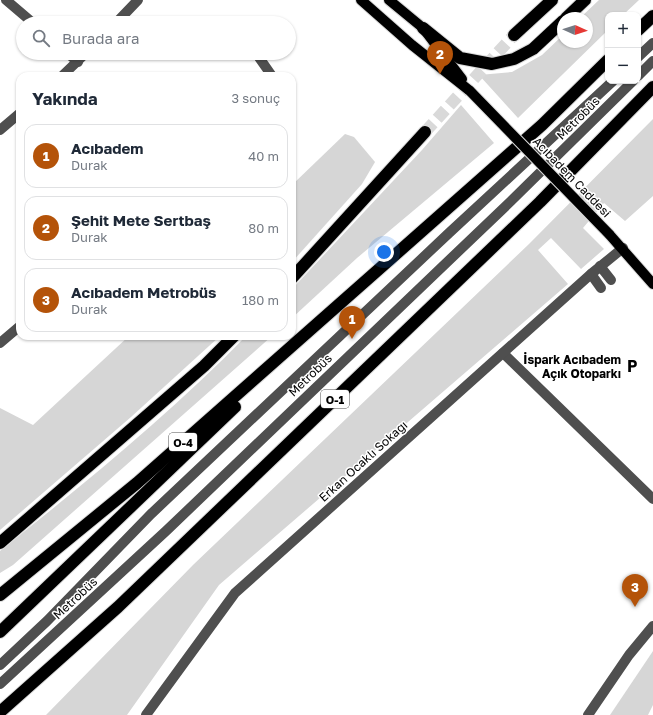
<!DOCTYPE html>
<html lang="tr">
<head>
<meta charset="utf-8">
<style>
	:root { --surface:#fff; --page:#f6f6f7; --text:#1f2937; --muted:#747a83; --line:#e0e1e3; --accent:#b45309 }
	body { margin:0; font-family:"Golos Text",sans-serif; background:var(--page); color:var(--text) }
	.controls { position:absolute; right:12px; top:12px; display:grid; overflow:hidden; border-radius:8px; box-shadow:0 1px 3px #0004 }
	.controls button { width:36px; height:36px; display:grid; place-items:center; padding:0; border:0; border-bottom:1px solid var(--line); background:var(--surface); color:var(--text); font:20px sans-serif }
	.compass { position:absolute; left:557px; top:12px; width:36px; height:36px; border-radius:50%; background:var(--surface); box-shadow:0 1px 3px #0004; rotate:93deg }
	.you { position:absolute; left:384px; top:252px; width:14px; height:14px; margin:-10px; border:3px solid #fff; border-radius:50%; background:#1a73e8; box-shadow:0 0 0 6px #1a73e833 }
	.badge { display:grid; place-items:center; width:26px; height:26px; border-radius:50%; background:var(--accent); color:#fff; font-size:13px; font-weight:700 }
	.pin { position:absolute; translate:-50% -33px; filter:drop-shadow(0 1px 2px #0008) }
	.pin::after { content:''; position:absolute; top:21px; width:14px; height:12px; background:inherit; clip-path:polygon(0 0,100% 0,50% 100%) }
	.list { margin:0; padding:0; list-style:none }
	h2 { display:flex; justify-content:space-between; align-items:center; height:52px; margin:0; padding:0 16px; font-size:17px }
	h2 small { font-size:13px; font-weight:400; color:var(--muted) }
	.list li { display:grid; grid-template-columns:26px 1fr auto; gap:12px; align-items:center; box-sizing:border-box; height:64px; margin:0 8px 8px; padding:0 8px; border:1px solid var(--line); border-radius:12px }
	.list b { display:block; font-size:15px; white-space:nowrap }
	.list p { margin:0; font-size:13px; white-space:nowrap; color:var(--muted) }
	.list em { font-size:13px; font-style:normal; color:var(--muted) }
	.icon { flex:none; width:22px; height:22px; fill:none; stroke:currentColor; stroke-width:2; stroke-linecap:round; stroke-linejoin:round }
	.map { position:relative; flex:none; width:653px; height:715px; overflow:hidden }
	.search { position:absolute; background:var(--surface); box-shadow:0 1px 3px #0004; left:16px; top:16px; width:280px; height:44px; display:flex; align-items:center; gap:10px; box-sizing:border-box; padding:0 14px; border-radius:22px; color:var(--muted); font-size:15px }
	.panel { position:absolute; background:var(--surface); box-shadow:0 1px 3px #0004; left:16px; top:72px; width:280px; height:268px; border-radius:12px }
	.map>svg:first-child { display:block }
</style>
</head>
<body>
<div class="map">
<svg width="653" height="715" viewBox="0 0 653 715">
	<rect width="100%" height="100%" fill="#fff"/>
	<g fill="#d6d6d6">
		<polygon points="599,0 639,0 623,15 608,15 608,30 518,118 479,75 512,72 542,55 563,35 563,42 587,42 587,18 580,18"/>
		<polygon points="461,105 494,143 357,258 292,318 292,289 422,150"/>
		<polygon points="653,119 653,196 625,221 604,203 583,228 604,249 581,269 551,238 538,250 568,284 219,585 127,715 46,715 193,565 529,244"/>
		<polygon points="345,134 354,137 375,162 362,184 292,262 292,185"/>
		<polygon points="129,336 220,336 131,417 0,530 0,408 33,425"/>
		<path d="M246 336H272L13 565 0 573V551C85 483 170 414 246 336Z"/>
		<polygon points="653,651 653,705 648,715 610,715"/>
	</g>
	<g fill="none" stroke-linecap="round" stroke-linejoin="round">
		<polyline stroke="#d9d9d9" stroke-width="12" stroke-dasharray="12 6" stroke-linecap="butt" points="425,132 514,35"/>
		<g stroke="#dbdbdb" stroke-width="12">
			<g id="major">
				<polyline points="361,0 412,45 470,91"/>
				<polyline points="389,0 423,28 462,79"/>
				<polyline points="609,234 653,284"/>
			</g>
		</g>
		<g stroke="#dbdbdb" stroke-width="14">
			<g id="highway">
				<polyline points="566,18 585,0"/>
				<polyline points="423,28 460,58 492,64 514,59 533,49 563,21"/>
				<polyline points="638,30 653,16"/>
				<polyline points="514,35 552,0"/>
				<polyline points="292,278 425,132"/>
				<polyline points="0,543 204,366 234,336"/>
				<polyline points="0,595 137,483 542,125 608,60"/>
				<polyline points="0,632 235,407"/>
				<polyline points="0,712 118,607 540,202 653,87"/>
			</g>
		</g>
		<g stroke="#4f4f4f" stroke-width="10">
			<polyline points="6,0 33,23"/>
			<polyline points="116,23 138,0"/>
			<polyline points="67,53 78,62"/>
			<polyline points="256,53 272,76"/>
			<polyline points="638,57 653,43"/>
			<polyline points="62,76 86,53"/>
			<polyline points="638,76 653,61"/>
			<polyline points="0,130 20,113"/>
			<polyline points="600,266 611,280"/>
			<polyline points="591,274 601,288"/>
			<polyline points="0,343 20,326"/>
			<polyline points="503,353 653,499"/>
			<polyline points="0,665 47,621 151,514 449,233 613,81"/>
			<polyline points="0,684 166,531 511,201 633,81"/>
			<polyline points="146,715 235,593 591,274 623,248"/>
			<polyline points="588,715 629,655 653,626"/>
		</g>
		<use href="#major" stroke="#000" stroke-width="10"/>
		<use href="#highway" stroke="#000" stroke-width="12"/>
		<g stroke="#dbdbdb" stroke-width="12" stroke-linecap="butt">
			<polyline id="major-bridge" points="470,91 609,234"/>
		</g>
		<use href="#major-bridge" stroke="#000" stroke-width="10"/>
	</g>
	<defs>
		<g id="parking-bare" transform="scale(1.08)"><path d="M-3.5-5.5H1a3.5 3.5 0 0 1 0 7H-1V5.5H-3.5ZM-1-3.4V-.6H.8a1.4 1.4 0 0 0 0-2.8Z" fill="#000" stroke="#fff" stroke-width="2.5" paint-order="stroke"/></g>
	</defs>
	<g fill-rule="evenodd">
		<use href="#parking-bare" x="632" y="366"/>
	</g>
	<g text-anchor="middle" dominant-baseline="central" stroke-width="3" stroke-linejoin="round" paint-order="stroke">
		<g fill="#fff" stroke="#4c4c4c" stroke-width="1">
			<rect x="321" y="390" width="28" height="18" rx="3"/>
			<rect x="169" y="433" width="28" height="18" rx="3"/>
		</g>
		<g font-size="11" font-weight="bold" fill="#000">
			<text x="335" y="399">O-1</text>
			<text x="183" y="442">O-4</text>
		</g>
		<g font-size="12" fill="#000" stroke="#fff">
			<text transform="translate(578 118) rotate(-45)">Metrobüs</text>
			<text transform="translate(572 177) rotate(46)">Acıbadem Caddesi</text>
			<text transform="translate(310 375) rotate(-44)">Metrobüs</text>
			<text transform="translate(363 461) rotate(-42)">Erkan Ocaklı Sokağı</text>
			<text transform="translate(75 598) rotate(-43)">Metrobüs</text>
		</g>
		<g font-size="12" font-weight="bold" fill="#000" stroke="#fff" text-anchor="end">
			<text x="621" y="359">İspark Acıbadem<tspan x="621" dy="14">Açık Otoparkı</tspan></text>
		</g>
	</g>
</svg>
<div class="controls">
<button>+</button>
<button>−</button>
</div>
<svg class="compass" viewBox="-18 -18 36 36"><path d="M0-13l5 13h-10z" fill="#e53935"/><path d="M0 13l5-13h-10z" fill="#747a83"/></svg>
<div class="you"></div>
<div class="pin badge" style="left:352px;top:339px">1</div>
<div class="pin badge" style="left:440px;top:74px">2</div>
<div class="pin badge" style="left:635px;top:607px">3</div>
<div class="search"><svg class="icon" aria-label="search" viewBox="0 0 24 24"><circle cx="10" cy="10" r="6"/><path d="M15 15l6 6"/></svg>Burada ara</div>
<section class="panel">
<h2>Yakında<small>3 sonuç</small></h2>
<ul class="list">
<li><span class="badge">1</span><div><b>Acıbadem</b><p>Durak</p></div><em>40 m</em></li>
<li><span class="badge">2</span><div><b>Şehit Mete Sertbaş</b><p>Durak</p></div><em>80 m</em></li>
<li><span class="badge">3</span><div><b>Acıbadem Metrobüs</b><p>Durak</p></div><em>180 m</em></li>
</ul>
</section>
</div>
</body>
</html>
